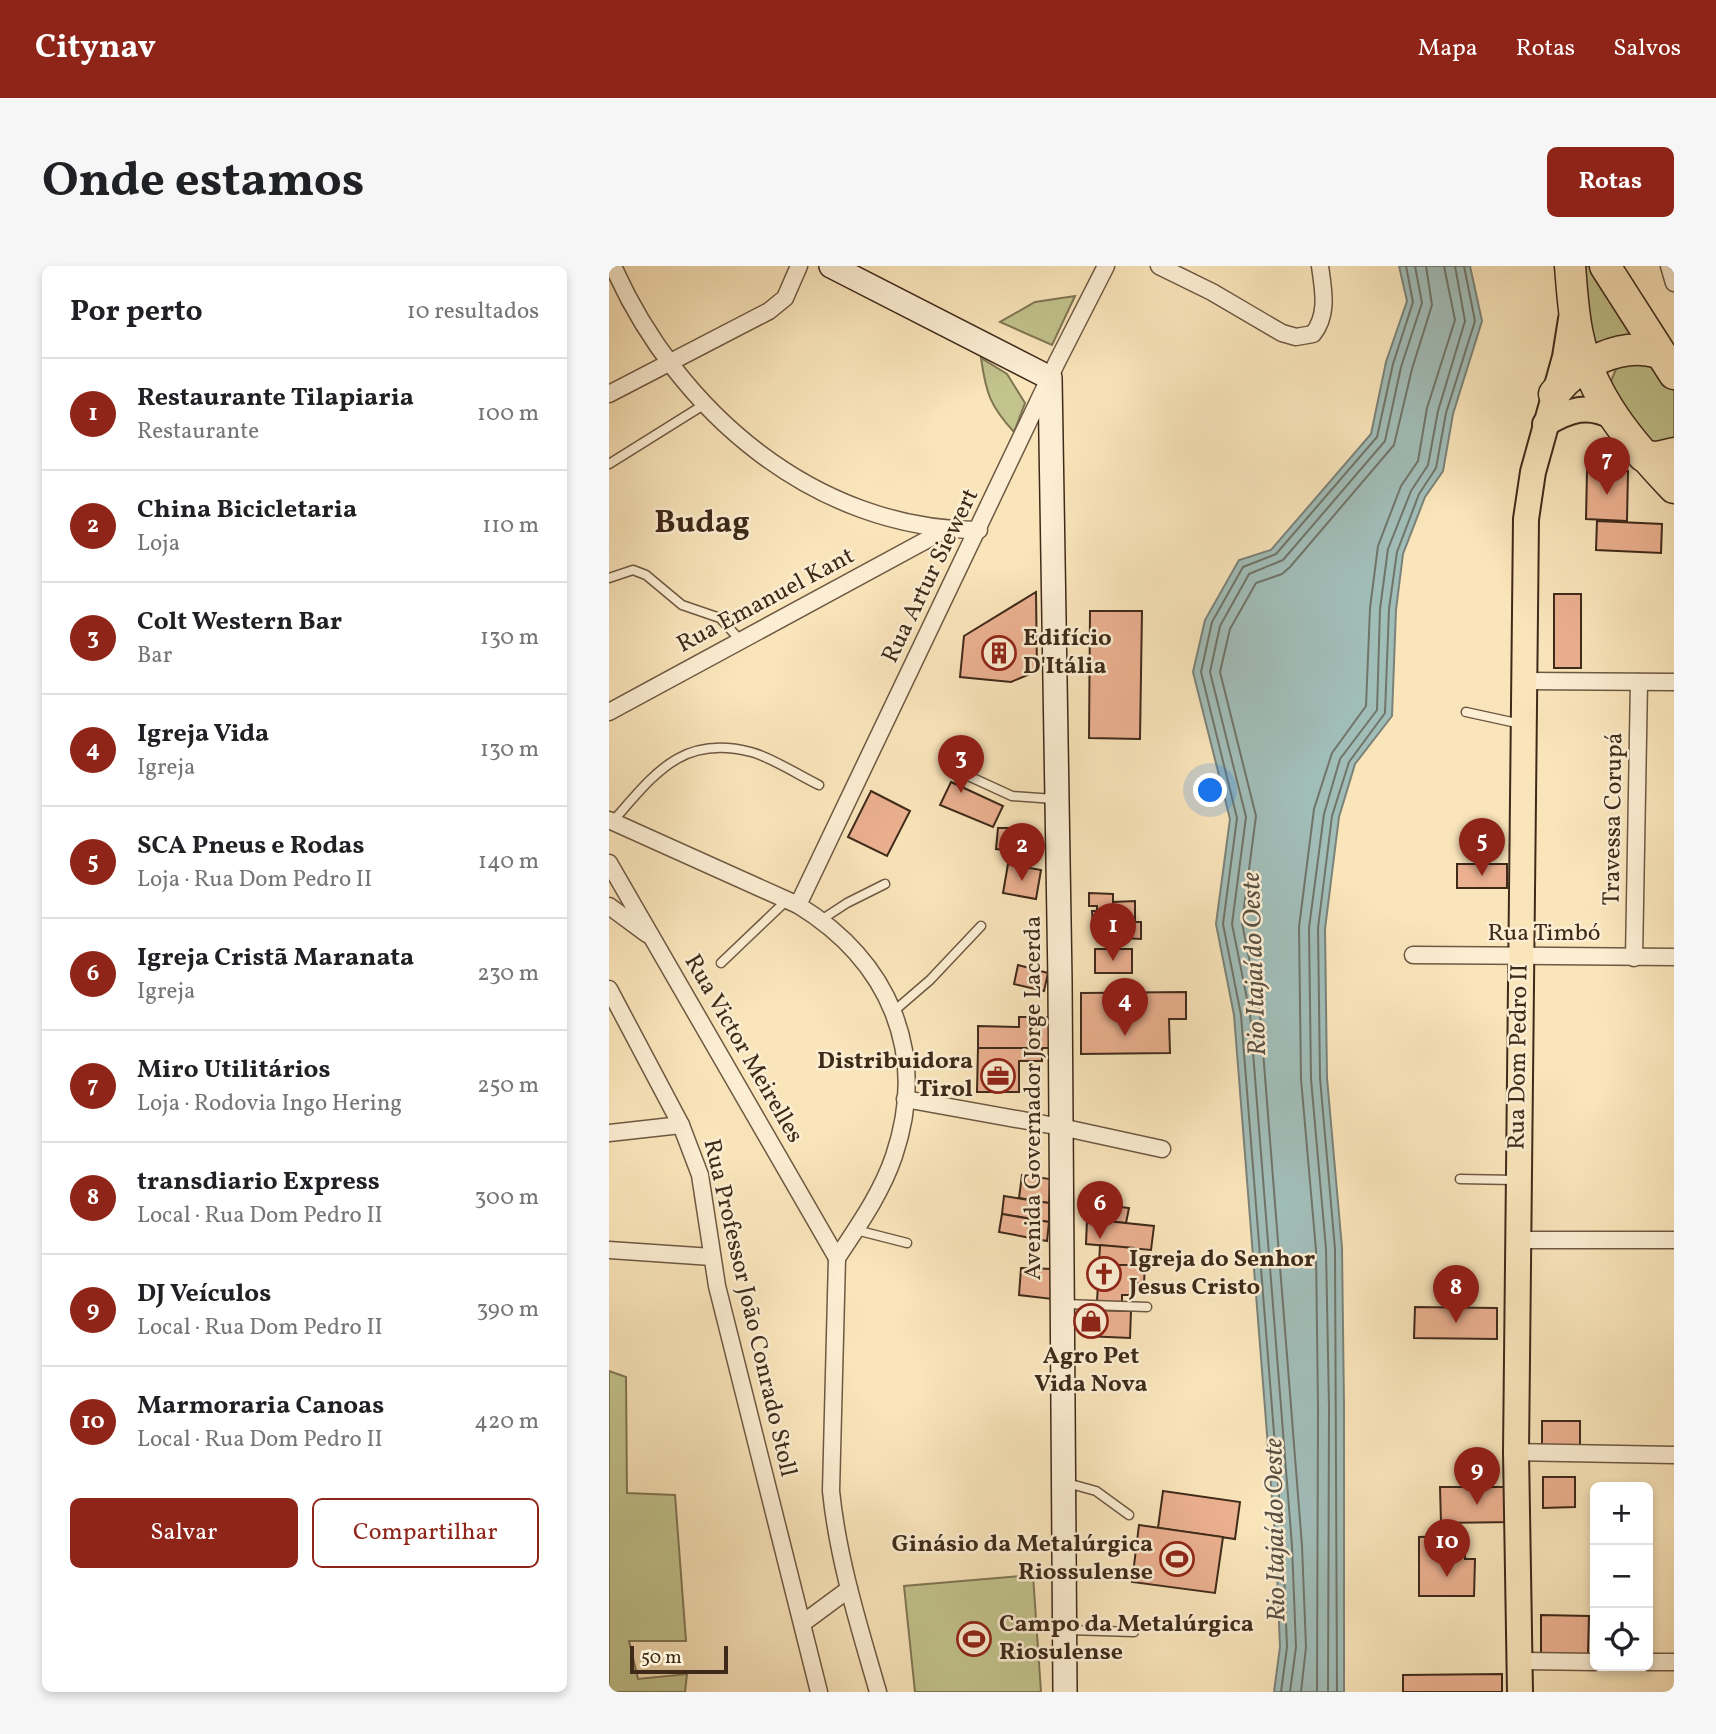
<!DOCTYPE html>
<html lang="pt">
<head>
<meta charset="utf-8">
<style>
	:root { --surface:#fff; --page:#f6f6f6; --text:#202124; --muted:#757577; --line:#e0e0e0; --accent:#8f2418 }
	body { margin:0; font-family:Vollkorn,serif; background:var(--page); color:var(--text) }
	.controls { position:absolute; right:21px; bottom:21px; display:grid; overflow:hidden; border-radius:10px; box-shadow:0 4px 10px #0003 }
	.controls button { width:63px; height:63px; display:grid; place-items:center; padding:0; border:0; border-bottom:2px solid var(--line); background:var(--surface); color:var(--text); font:35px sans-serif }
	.scale { position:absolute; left:21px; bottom:18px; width:98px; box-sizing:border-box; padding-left:7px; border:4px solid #3f2a1a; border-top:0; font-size:19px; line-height:24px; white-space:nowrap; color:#3f2a1a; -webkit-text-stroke:5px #fceed3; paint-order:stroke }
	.you { position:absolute; left:602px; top:525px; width:24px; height:24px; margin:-18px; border:5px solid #fff; border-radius:50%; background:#1a73e8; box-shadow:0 0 0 10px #1a73e833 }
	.badge { display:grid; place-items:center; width:46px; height:46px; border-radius:50%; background:var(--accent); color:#fff; font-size:23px; font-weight:700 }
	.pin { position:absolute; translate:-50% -58px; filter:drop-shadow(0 2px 4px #0008) }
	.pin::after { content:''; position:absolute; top:37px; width:24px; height:21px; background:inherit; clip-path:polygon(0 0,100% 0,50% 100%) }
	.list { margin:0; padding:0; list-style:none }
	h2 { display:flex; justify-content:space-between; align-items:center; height:91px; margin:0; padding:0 28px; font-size:30px }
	h2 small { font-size:23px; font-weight:400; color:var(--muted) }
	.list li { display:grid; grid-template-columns:46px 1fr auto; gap:21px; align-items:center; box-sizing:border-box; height:112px; padding:0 28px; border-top:2px solid var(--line) }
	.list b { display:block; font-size:26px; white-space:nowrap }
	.list p { margin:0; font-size:23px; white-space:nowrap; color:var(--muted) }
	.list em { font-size:23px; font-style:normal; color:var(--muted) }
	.actions { display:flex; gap:14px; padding:21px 28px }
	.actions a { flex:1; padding:16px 0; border:2px solid var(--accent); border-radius:10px; text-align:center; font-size:24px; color:var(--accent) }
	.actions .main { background:var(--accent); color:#fff }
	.icon { flex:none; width:38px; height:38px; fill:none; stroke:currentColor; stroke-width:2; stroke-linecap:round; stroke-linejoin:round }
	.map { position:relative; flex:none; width:1065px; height:1426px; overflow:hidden; border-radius:10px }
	header { display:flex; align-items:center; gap:42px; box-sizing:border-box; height:98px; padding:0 35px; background:var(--accent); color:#fff }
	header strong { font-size:33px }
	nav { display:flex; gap:38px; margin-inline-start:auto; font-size:24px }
	.intro { display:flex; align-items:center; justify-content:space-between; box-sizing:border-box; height:168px; padding:0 42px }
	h1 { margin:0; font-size:49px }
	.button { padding:18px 32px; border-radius:10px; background:var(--accent); color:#fff; font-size:24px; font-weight:700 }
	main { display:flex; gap:42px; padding:0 42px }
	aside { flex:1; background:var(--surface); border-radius:10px; box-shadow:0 4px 10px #0003 }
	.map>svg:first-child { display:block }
</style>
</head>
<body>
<header>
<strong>Citynav</strong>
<nav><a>Mapa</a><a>Rotas</a><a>Salvos</a></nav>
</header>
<div class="intro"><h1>Onde estamos</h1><a class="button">Rotas</a></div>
<main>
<aside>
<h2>Por perto<small>10 resultados</small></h2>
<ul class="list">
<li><span class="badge">1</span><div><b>Restaurante Tilapiaria</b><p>Restaurante</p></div><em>100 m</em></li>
<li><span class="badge">2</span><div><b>China Bicicletaria</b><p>Loja</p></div><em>110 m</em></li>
<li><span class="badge">3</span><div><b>Colt Western Bar</b><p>Bar</p></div><em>130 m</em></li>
<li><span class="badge">4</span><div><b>Igreja Vida</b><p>Igreja</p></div><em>130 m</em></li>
<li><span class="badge">5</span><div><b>SCA Pneus e Rodas</b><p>Loja · Rua Dom Pedro II</p></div><em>140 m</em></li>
<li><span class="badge">6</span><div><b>Igreja Cristã Maranata</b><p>Igreja</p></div><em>230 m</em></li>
<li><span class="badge">7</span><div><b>Miro Utilitários</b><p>Loja · Rodovia Ingo Hering</p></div><em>250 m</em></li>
<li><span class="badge">8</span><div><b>transdiario Express</b><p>Local · Rua Dom Pedro II</p></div><em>300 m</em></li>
<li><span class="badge">9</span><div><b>DJ Veículos</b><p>Local · Rua Dom Pedro II</p></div><em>390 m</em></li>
<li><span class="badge">10</span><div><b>Marmoraria Canoas</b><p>Local · Rua Dom Pedro II</p></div><em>420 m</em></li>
</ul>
<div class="actions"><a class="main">Salvar</a><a>Compartilhar</a></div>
</aside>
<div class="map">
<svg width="1065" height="1426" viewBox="0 0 1065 1426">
	<rect width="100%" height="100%" fill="#fae5bb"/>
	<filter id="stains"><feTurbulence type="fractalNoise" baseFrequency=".00286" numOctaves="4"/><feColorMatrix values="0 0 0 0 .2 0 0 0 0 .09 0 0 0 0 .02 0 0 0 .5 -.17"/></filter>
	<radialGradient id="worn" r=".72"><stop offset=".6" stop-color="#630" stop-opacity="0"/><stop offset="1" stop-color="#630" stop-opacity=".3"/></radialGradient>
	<g fill="#c2c38d" stroke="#807654" stroke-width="2">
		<polygon points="966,0 991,0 1041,81 980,90"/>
		<polygon points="466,30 443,79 391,56 426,36"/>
		<path d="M372 92 398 108 416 137 405 166C381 140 377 127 372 92Z"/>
		<polygon points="1014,96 1050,100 1065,125 1065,178 1045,184 1000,120 1007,103"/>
		<polygon points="0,1105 17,1111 18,1227 66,1229 77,1375 20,1375 29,1413 78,1408 76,1426 0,1426"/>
		<polygon points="424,1309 432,1426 306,1426 295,1320"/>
	</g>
	<polygon fill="#a1bdb8" stroke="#7a8279" stroke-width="2" points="790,0 861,0 873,55 844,148 834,205 816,231 794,288 787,344 783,450 746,498 730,551 716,663 718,812 733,982 735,1141 735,1426 665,1426 671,1381 667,1282 625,749 607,658 621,553 584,406 596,354 630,294 662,284 762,168 777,96 798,35"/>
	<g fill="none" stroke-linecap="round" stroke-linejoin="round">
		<g stroke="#707469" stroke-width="2">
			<polyline points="672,1426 678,1381 674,1281 632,749 614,658 628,552 592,406 603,356 634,301 667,288 768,171 784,98 804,36 797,0"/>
			<polyline points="681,1426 687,1381 683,1280 641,748 623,658 637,551 601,406 611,360 640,308 674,294 776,175 792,101 813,37 806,0"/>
			<polyline points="692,1426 697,1381 693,1280 651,747 633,657 647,550 611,406 621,363 647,317 673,308 681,301 785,179 803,103 823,39 817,0"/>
			<polyline points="708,1426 709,1141 707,984 692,813 690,661 705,543 723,487 757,440 761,342 769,280 792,220 809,195 818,142 846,54 835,0"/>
			<polyline points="719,1426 720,1141 717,983 702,813 700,662 715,548 731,493 768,444 771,343 779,283 802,225 819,199 829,145 856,55 846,0"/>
			<polyline points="728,1426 726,983 711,812 709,662 723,550 740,496 776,447 780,343 788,286 810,228 827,202 837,147 866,55 855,0"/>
		</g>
	</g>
	<g fill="#ecb191" stroke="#3f2a1a" stroke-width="2">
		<polygon points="978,204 1019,205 1018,255 977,253"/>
		<polygon points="988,255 1053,258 1052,287 987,284"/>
		<polygon points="427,326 428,405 402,416 351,411 355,370"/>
		<rect x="945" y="328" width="27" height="74"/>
		<polygon points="481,345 533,345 531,473 480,472"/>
		<polygon points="342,516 394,540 384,561 331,539"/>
		<polygon points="262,525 301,545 278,590 239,571"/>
		<polygon points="389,562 410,562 408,585 387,583"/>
		<polygon points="399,598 432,604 427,633 394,627"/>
		<rect x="848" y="598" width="50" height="24"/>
		<polygon points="480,627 504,628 504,636 526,635 526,656 512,656 512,660 484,660 483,645 488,645 488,640 480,640"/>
		<polygon points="521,656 532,656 532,673 514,672 514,660"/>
		<rect x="486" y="683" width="37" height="24"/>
		<polygon points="409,699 439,707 435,725 405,718"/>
		<polygon points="577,726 577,753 560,753 561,787 472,788 472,727"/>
		<polygon points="410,751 440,751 440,782 369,782 369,760 410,761"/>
		<polygon points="369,782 433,782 433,795 410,795 410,826 368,826"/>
		<polygon points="413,909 441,913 440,937 410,932"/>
		<polygon points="395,930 440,937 440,956 393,948"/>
		<polygon points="488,938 520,942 517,957 485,954"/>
		<polygon points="393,948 440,956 438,975 390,966"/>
		<polygon points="478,953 545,960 542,984 477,978"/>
		<polygon points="491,979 525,982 523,1000 490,999"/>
		<polygon points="490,999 536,999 535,1017 524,1017 524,1029 513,1029 513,1036 488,1036"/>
		<polygon points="412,1002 445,1003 443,1033 410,1029"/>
		<polygon points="806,1041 888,1042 888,1073 805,1072"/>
		<polygon points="477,1044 522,1045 521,1072 476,1070"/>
		<rect x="933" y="1155" width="38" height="28"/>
		<polygon points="934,1211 966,1211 966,1241 934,1242"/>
		<polygon points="831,1221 903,1221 904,1256 832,1257"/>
		<polygon points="554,1225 631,1236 626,1273 549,1262"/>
		<polygon points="530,1259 614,1271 606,1327 523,1316"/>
		<polygon points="839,1270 839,1284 856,1284 856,1293 866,1293 865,1330 810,1330 810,1271"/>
		<polygon points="932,1349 980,1350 979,1388 932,1388"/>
		<polygon points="893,1408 893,1426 794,1426 794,1409"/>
	</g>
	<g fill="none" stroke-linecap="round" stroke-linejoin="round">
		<g stroke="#6e5942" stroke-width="11">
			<g id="lane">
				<polyline points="0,198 96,138"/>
				<polyline points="0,312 24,304 37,309 73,339 111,352 132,375"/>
				<polyline points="857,446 912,458"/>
				<polyline points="342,502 403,530 445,533"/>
				<path d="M3 556C45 509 72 468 142 486 162 491 191 510 210 519"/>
				<polyline points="212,654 238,637 276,618"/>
				<polyline points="112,697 178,634"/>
				<polyline points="285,745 321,714 372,660"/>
				<polyline points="851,913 906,914"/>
				<polyline points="247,964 298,977"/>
				<polyline points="456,1038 538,1041"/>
				<polyline points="458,1217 487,1225 520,1249"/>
				<polyline points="459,1364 525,1366"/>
			</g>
		</g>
		<g stroke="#6e5942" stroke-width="19">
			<g id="street">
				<path d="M4 0C68 145 206 264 370 264"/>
				<path d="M550 0 603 26 673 67 687 71 704 68C720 48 714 23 711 0"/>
				<polyline points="1060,0 1065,17"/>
				<polyline points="0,128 160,45 176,32 190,0"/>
				<polyline points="916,415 1065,416"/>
				<polyline points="0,446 336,264"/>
				<path d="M0 554 189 639C280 695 320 786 285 890 272 928 249 960 228 992"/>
				<polyline points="0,597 228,992"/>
				<polyline points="189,639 448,96 497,0"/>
				<polyline points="0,640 38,668"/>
				<polyline points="804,689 1065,691"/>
				<polyline points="1025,692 1030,416"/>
				<polyline points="0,723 72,859 91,909 108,1020 210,1426"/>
				<polyline points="296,833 452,861 553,883"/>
				<polyline points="0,867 72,859"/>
				<polyline points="908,974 1065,974"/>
				<polyline points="0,984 103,991"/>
				<path d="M228 992 222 1225C229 1294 250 1360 269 1426"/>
				<polyline points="907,1186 1065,1189"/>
				<polyline points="194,1357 240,1323"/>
				<polyline points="910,1395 986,1396"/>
				<polyline points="1039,1396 1065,1396"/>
			</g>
		</g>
		<g stroke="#3f2a1a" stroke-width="26">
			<polyline id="secondary" points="222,0 441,112 451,715 456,1426"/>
		</g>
		<g stroke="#3f2a1a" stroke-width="28">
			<g id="primary">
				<path d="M936 158C960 144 979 137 1004 151"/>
				<polyline points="911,1426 907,1186 917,253 924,206 956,91 962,53"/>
			</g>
		</g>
		<g stroke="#3f2a1a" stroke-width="33">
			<g id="highway">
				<path d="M961 0C963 23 964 46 969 69 982 131 1023 178 1065 222"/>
				<polyline points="996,0 1065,108"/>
				<path d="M945 128C968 98 1012 75 1050 87"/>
				<polyline points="1034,190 1048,191 1065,187"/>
			</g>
		</g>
		<use href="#lane" stroke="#fceed3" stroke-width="8"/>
		<use href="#street" stroke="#fceed3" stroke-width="16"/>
		<use href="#secondary" stroke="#fceed3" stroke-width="23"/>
		<use href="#primary" stroke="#fae5bb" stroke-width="24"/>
		<use href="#highway" stroke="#fae5bb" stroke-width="30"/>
	</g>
	<defs>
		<g id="building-ring" transform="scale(1.75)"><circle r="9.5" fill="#fceed3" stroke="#8f2418" stroke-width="1.5"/><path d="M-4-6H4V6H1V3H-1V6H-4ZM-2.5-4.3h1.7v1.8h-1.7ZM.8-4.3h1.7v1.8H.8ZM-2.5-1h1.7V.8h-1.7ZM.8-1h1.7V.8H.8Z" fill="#8f2418"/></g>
		<g id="office-ring" transform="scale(1.75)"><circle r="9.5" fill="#fceed3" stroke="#8f2418" stroke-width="1.5"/><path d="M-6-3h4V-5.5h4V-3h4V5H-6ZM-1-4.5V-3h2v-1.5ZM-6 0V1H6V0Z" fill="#8f2418"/></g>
		<g id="church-ring" transform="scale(1.75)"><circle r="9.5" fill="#fceed3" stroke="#8f2418" stroke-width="1.5"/><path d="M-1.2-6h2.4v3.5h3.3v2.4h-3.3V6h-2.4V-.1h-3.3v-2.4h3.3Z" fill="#8f2418"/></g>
		<g id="shop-ring" transform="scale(1.75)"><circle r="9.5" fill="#fceed3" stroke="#8f2418" stroke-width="1.5"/><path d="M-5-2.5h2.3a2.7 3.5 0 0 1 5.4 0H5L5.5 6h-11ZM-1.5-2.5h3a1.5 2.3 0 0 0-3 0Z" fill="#8f2418"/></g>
		<g id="stadium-ring" transform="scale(1.75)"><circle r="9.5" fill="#fceed3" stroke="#8f2418" stroke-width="1.5"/><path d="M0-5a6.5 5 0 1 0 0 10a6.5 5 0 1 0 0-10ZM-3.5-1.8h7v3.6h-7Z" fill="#8f2418"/></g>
	</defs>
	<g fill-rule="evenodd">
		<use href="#building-ring" x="390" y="387"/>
		<use href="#office-ring" x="389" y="810"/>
		<use href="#church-ring" x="495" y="1008"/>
		<use href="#shop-ring" x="482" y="1055"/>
		<use href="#stadium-ring" x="568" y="1293"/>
		<use href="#stadium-ring" x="365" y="1373"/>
	</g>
	<g text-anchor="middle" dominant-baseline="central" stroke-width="5" stroke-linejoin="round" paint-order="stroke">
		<g font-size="24" fill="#3f2a1a" stroke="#fceed3">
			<text transform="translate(322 310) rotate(-64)">Rua Artur Siewert</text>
			<text transform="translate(157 335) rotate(-28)">Rua Emanuel Kant</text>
			<text transform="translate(1005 553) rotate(-89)">Travessa Corupá</text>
			<text x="935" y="668">Rua Timbó</text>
			<text transform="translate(134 783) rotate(60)">Rua Victor Meirelles</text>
			<text transform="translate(910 791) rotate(-89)">Rua Dom Pedro II</text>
			<text transform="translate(425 832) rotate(-90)">Avenida Governador Jorge Lacerda</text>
			<text transform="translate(140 1042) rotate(77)">Rua Professor João Conrado Stoll</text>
		</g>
		<g font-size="24" font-weight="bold" fill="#3f2a1a" stroke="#fceed3" text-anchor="start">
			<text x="414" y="373">Edifício<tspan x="414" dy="28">D'Itália</tspan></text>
			<text x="364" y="796" text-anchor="end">Distribuidora<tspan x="364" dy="28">Tirol</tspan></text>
			<text x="520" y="994">Igreja do Senhor<tspan x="520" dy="28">Jesus Cristo</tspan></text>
			<text x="482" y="1091" text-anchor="middle">Agro Pet<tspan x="482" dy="28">Vida Nova</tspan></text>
			<text x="544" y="1279" text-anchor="end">Ginásio da Metalúrgica<tspan x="544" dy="28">Riossulense</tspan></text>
			<text x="390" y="1359">Campo da Metalúrgica<tspan x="390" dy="28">Riosulense</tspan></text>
		</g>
		<g font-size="26" font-style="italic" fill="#584f42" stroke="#fceed3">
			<text transform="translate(646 698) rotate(-92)">Rio Itajaí do Oeste</text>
			<text transform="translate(667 1264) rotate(-91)">Rio Itajaí do Oeste</text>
		</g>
		<g font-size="32" font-weight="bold" fill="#3f2a1a" stroke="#fceed3">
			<text x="93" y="258">Budag</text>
		</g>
	</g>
	<rect width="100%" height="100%" filter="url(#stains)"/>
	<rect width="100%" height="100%" fill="url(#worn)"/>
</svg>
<div class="controls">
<button>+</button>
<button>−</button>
<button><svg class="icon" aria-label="locate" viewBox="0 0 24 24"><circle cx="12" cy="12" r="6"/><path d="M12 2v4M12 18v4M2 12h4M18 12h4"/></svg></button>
</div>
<div class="scale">50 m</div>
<div class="you"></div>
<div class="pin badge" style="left:504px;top:695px">1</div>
<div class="pin badge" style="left:413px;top:615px">2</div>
<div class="pin badge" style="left:352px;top:527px">3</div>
<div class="pin badge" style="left:516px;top:770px">4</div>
<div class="pin badge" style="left:873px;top:610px">5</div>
<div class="pin badge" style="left:491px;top:973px">6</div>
<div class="pin badge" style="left:998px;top:229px">7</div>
<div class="pin badge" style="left:847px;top:1057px">8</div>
<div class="pin badge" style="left:868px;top:1239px">9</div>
<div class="pin badge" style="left:838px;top:1311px">10</div>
</div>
</main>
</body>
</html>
